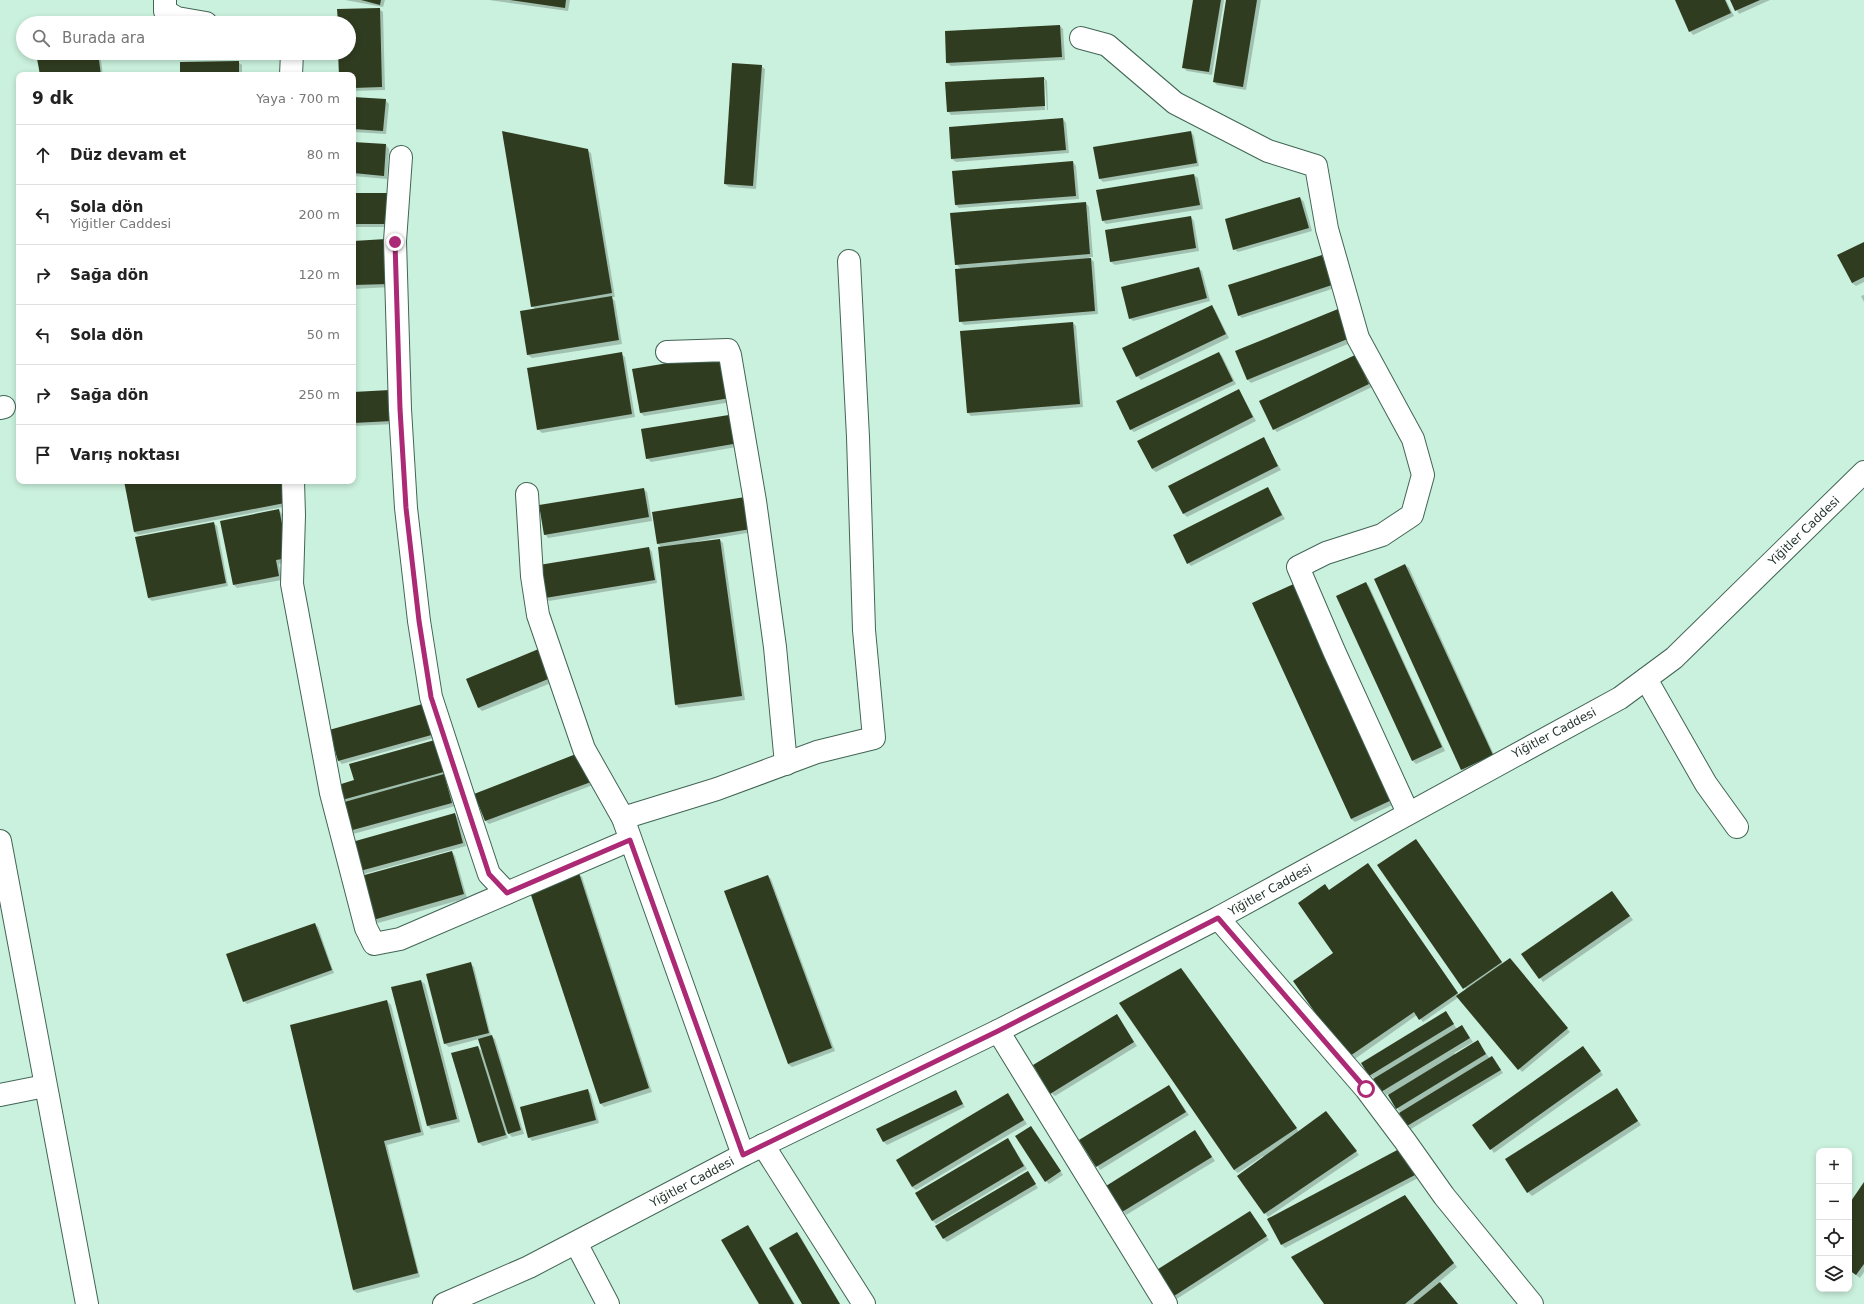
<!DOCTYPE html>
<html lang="tr">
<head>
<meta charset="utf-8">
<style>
	:root { --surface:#fff; --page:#f6f6f6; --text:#222; --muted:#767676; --line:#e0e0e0 }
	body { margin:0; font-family:"DejaVu Sans",sans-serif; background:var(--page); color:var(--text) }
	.controls { position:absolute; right:12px; bottom:12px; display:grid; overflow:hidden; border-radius:8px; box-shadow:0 2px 6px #0003 }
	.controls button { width:36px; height:36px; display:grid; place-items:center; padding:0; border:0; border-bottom:1px solid var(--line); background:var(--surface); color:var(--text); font:20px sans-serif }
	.stop { position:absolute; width:12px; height:12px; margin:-9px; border:3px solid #ac2a75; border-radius:50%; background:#fff }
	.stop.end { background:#ac2a75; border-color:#fff; box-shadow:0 1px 4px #0008 }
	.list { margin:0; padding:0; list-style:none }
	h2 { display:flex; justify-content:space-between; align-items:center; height:52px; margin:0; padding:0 16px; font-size:17px }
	h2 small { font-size:13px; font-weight:400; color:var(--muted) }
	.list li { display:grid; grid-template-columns:26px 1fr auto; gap:12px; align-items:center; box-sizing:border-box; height:60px; padding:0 16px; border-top:1px solid var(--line) }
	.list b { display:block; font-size:15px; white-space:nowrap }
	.list p { margin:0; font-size:13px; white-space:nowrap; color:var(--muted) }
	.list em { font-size:13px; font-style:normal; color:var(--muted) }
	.icon { flex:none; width:22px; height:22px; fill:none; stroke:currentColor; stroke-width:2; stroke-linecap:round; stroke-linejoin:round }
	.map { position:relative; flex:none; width:1864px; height:1304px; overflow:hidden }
	.search { position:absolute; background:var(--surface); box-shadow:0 2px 6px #0003; left:16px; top:16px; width:340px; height:44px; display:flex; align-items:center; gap:10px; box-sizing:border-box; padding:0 14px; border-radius:22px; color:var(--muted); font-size:15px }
	.panel { position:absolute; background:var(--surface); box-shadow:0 2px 6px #0003; left:16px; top:72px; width:340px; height:412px; border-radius:8px }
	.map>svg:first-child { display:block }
</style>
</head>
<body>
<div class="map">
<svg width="1864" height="1304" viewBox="0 0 1864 1304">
	<rect width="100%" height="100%" fill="#caf1dd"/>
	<g fill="#0003">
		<polygon points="345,0 385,0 383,7"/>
		<polygon points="489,0 570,0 568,11"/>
		<polygon points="1194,0 1224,0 1212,75 1187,71 1184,68"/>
		<polygon points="1227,0 1261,0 1246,90 1217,85 1214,82"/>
		<polygon points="1676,0 1726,0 1734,16 1693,35 1690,31"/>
		<polygon points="1731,0 1770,0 1739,14"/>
		<polygon points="379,9 383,12 385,90 353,91 353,75 340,75 339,53 349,53 349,23 339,23"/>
		<polygon points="1060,26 1063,29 1065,60 951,66 947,63"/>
		<polygon points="37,53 100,53 103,75 41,75"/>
		<polygon points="238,62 242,65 242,75 181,75"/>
		<polygon points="761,66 765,69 756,189 729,187 725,184"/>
		<polygon points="1044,78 1047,81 1048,110 1047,110 1045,80 1043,80 1045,110 951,115 948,111"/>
		<polygon points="353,98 385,100 389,104 386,134 353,132"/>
		<polygon points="1063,119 1066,123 1069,153 956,162 952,159"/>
		<polygon points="1191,132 1194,136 1199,166 1103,182 1100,179"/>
		<polygon points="353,143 386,145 389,149 387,179 353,176"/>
		<polygon points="587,150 591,153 615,297 611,297 615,301 622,344 532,358 528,355 521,312 536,310 532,306"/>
		<polygon points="1073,162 1076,166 1079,199 959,208 956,205 953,172"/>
		<polygon points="1194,175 1198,178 1203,209 1106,224 1103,221"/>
		<polygon points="353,194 391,227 353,227"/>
		<polygon points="1300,198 1304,202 1312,231 1238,252 1234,249"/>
		<polygon points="1086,203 1089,207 1093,257 1089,257 1094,262 1098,314 964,325 960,321 961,269 956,264"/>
		<polygon points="1191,217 1194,221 1199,251 1115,265 1111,262"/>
		<polygon points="353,242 392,287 353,289"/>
		<polygon points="1864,243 1864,282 1856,286 1852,283 1839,255"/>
		<polygon points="1322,256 1325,259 1335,288 1242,318 1238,315"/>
		<polygon points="1198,268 1202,271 1210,301 1133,321 1130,318"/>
		<polygon points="1864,295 1864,302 1861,296"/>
		<polygon points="1212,306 1215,310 1229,338 1141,380 1137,376"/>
		<polygon points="1338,310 1341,313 1353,342 1251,383 1248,380 1236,351"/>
		<polygon points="1073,323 1076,326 1083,407 971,416 968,413"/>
		<polygon points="1219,353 1222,356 1236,384 1134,432 1130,429"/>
		<polygon points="621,354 625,357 635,417 542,433 538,429"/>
		<polygon points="1355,356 1359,359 1372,387 1277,432 1274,429"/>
		<polygon points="634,370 738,401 644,416 641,413"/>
		<polygon points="1239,390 1256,421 1156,472 1152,469"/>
		<polygon points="353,393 395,424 353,426"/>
		<polygon points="734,415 742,446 651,462 647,458"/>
		<polygon points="1263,439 1281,470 1187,517 1184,514 1170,486"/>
		<polygon points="125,481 288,481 293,505 138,535 134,532"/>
		<polygon points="1268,488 1285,519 1191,566 1188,563"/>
		<polygon points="643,489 647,492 652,521 548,538 545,534"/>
		<polygon points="745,498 753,532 694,542 694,544 720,540 723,543 745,700 679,708 676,705 660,548 662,548 658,544"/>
		<polygon points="279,510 282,514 292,561 279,564 282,580 237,588 234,585"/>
		<polygon points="213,523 217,526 228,586 152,601 148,598"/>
		<polygon points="649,548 652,552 657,583 549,601 545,597"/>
		<polygon points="1405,565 1409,568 1496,759 1465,772 1462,769"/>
		<polygon points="1366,583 1369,586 1445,751 1416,764 1412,760"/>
		<polygon points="1253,604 1399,802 1355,822 1351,819"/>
		<polygon points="541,649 556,681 482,711 479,708 467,680"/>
		<polygon points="429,708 437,737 342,764 338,760"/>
		<polygon points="442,739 454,774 444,776 447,779 455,806 353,834 342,803 346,802 343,800 355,781"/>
		<polygon points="579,758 593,785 489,824 486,821 475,795"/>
		<polygon points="454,814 458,818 466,846 364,874 361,871"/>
		<polygon points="1416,840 1503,964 1513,963 1570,1032 1522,1072 1459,997 1423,1022 1417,1015 1352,1061 1334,953 1329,891 1371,868 1459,995 1466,990"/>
		<polygon points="452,852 455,856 467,898 378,923 374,919"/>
		<polygon points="578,874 582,877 652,1092 604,1107 601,1104"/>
		<polygon points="768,876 771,879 835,1051 792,1067 788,1064"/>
		<polygon points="1612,892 1633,920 1543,982 1523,954"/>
		<polygon points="314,924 318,927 334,973 247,1004 244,1001"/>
		<polygon points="470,963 474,967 491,1036 495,1039 524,1134 512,1137 506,1131 508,1138 483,1146 479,1143 452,1054 478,1047 483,1052 479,1039 449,1047 445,1044"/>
		<polygon points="1184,972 1299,1132 1329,1116 1359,1155 1268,1217 1239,1176 1264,1158 1263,1156 1238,1173 1234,1170 1120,1003"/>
		<polygon points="421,981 425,984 460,1122 431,1129 428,1126"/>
		<polygon points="387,1001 391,1005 424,1135 387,1145 420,1277 357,1293 353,1290"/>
		<polygon points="1446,1013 1457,1029 1462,1026 1473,1042 1454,1053 1456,1055 1478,1041 1490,1059 1492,1057 1495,1060 1503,1073 1411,1129 1388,1094 1386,1095 1374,1078 1369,1075"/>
		<polygon points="1117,1015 1137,1046 1055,1096 1051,1093"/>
		<polygon points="1586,1051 1603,1075 1494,1153 1474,1125"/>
		<polygon points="1169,1086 1189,1115 1100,1170 1081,1140"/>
		<polygon points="1616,1089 1641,1125 1532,1196 1528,1192"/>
		<polygon points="588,1090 591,1094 599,1123 532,1141 529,1137"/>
		<polygon points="956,1092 965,1107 887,1145 884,1142 877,1129"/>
		<polygon points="1008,1095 1027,1124 916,1190 912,1187"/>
		<polygon points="1031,1127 1063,1175 1049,1184 1046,1181"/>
		<polygon points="1195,1131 1215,1161 1126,1215 1107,1186"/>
		<polygon points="1008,1139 1027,1169 936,1224 932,1220"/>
		<polygon points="1401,1149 1418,1178 1285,1248 1282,1245 1269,1219"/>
		<polygon points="1027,1172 1038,1188 947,1242 944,1239 936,1226"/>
		<polygon points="1864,1184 1864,1272 1860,1278 1849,1270 1849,1205"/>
		<polygon points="1408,1200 1457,1267 1439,1282 1458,1304 1325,1304"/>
		<polygon points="1250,1213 1269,1240 1175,1300 1172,1297"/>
		<polygon points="748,1226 751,1230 795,1304 760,1304"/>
		<polygon points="797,1233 800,1236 840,1304 803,1304"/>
	</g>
	<g fill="#303c20">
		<polygon points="361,0 381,0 380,5"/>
		<polygon points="510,0 566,0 565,8"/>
		<polygon points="1193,0 1221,0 1209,72 1182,68"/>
		<polygon points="1226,0 1257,0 1243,87 1213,82"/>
		<polygon points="1675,0 1725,0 1731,13 1689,32"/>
		<polygon points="1730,0 1760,0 1735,11"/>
		<polygon points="380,8 382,87 353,88 353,75 339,75 338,53 349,53 349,23 338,23 337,9"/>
		<polygon points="1060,25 1062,57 946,63 945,31"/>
		<polygon points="36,53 98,53 101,75 40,75"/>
		<polygon points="239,61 239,75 180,75 180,62"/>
		<polygon points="732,63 762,65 753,186 724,184"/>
		<polygon points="1044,77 1045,106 947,112 945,82"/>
		<polygon points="353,97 386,99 383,131 353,129"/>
		<polygon points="1063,118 1066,150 951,159 949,127"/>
		<polygon points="502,131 588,149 612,293 531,307"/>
		<polygon points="1191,131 1197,163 1099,179 1093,147"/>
		<polygon points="353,142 386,144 384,176 353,173"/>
		<polygon points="1073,161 1076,196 955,205 952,171"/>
		<polygon points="1194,174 1200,205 1102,221 1096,190"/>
		<rect x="353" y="193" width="35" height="31"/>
		<polygon points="1300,197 1309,228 1233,250 1225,219"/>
		<polygon points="1086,202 1090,254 955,265 950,213"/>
		<polygon points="1191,216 1196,248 1110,262 1105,230"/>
		<polygon points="386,239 389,284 353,285 353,241"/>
		<polygon points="1864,242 1864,277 1852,283 1837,255"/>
		<polygon points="1322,255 1332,285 1238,316 1228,285"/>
		<polygon points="1091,258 1095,311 959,322 955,269"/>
		<polygon points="1199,267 1207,298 1129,319 1121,287"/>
		<polygon points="612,296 619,340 527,355 520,311"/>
		<polygon points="1212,305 1226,334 1136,377 1122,348"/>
		<polygon points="1338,309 1350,338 1247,380 1235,351"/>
		<polygon points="1073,322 1080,404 967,413 960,331"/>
		<polygon points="622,352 632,414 537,430 527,368"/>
		<polygon points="1219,352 1233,381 1130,430 1116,401"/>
		<polygon points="728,353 736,397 640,413 632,369"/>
		<polygon points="1355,355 1369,384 1273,430 1259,401"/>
		<polygon points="1239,389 1253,417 1152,469 1137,441"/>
		<polygon points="390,390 392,421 353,423 353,392"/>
		<polygon points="735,414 739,443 646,459 641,429"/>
		<polygon points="1264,437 1278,466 1183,514 1168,486"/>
		<polygon points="124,481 286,481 290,502 134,532"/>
		<polygon points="1268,487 1282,515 1187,564 1173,535"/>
		<polygon points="644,488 649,517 544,535 539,505"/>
		<polygon points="745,497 751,529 657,544 652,512"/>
		<polygon points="279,509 289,558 276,560 279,576 233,585 220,521"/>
		<polygon points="214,522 226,583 148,598 135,537"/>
		<polygon points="720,539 742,696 675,705 658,547"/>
		<polygon points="649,547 655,580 545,598 539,565"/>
		<polygon points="1405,564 1493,755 1461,770 1374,579"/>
		<polygon points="1298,582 1396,798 1351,819 1252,603"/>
		<polygon points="1366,582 1442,747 1412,761 1336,596"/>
		<polygon points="541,648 553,677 478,708 466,679"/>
		<polygon points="426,703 435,734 338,761 329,730"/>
		<polygon points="442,738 451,770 342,800 338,785 354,780 349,764"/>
		<polygon points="576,754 591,782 485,821 474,794"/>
		<polygon points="444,774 452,803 349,831 341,803"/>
		<polygon points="455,813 463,843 360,871 352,842"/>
		<polygon points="1416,839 1502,962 1463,989 1377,865"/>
		<polygon points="452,851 464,894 373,920 361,876"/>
		<polygon points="1368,863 1458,993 1419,1020 1414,1012 1347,1058 1293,981 1333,953 1298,903 1325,884 1329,890"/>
		<polygon points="579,873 649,1088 600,1104 529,889"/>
		<polygon points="768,875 832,1048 788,1064 724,891"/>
		<polygon points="1612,891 1630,916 1539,979 1521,954"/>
		<polygon points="315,923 332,970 243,1002 226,954"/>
		<polygon points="1510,958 1568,1028 1518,1070 1456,996"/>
		<polygon points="471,962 489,1033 444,1044 426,974"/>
		<polygon points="1181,968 1297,1128 1234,1170 1119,1003"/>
		<polygon points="421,980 457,1119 427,1126 391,987"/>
		<polygon points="387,1000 421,1132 384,1141 418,1273 353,1290 290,1025"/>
		<polygon points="1446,1011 1454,1024 1369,1076 1361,1063"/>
		<polygon points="1117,1014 1134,1042 1050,1094 1033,1065"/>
		<polygon points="1462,1025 1470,1038 1381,1092 1373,1079"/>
		<polygon points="492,1035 521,1130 508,1134 478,1039"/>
		<polygon points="1478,1040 1486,1054 1396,1109 1388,1095"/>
		<polygon points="478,1046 506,1135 478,1143 451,1053"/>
		<polygon points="1583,1046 1601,1071 1490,1150 1472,1125"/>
		<polygon points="1492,1056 1501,1070 1407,1126 1399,1113"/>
		<polygon points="1169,1085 1186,1112 1096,1167 1079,1140"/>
		<polygon points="1617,1088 1638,1121 1527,1193 1505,1159"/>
		<polygon points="588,1089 596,1120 528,1138 520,1107"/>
		<polygon points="956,1090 963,1104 883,1142 876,1129"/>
		<polygon points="1008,1093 1024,1120 912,1187 896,1160"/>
		<polygon points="1326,1111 1357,1151 1264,1214 1237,1176"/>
		<polygon points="1031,1126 1061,1171 1045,1182 1015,1136"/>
		<polygon points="1195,1130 1212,1157 1122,1212 1106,1186"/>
		<polygon points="1008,1138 1024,1166 932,1221 915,1193"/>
		<polygon points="1401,1148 1415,1175 1281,1245 1267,1219"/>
		<polygon points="1028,1171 1036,1184 943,1239 935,1226"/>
		<polygon points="1864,1182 1864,1264 1856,1275 1849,1270 1849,1204"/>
		<polygon points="1405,1195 1454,1263 1405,1304 1324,1304 1291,1257"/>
		<polygon points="1250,1211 1267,1236 1171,1298 1155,1271"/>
		<polygon points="748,1225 794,1304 759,1304 721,1240"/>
		<polygon points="797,1232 840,1304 802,1304 769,1248"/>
		<polygon points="1440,1282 1458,1304 1413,1304"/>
	</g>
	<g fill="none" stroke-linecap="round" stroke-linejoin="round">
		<g stroke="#426555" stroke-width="24">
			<g id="minor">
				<polyline points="165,0 165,11 177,18 206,23"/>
				<polyline points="1081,38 1107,45 1175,103 1268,151 1316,166 1327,229 1358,338 1413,439 1423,475 1412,515 1382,535 1326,553 1298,567 1334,651 1408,813"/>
				<polyline points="291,75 292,53"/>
				<polyline points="401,157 395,241 400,409 406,508 419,621 431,697 473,826 489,874 507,893"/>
				<polyline points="667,352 728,350 730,355 755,501 775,647 786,764"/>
				<polyline points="0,408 4,407"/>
				<polyline points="293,481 294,515 292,584 331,793 366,928 374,944 400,939 630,840"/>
				<polyline points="527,494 532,576 538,615 584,749 623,818 743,1155"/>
				<polyline points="1646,679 1706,784 1737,827"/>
				<polyline points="623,818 717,789 817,752 874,738 864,630 858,437 849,261"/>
				<polyline points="0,841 87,1304"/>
				<polyline points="1218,918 1366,1089 1405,1141 1444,1196 1532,1304"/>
				<polyline points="998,1031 1166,1304"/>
				<polyline points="0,1095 45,1086"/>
				<polyline points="763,1145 864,1304"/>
				<polyline points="576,1243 608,1304"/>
				<polyline points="444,1304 529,1267 743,1155 998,1031 1218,918 1620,698 1674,658 1864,472"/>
			</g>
		</g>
		<use href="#minor" stroke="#fff" stroke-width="22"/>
	</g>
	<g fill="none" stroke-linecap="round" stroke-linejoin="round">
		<polyline stroke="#ac2a75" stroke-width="5" points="395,242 400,409 406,508 419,621 431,697 489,874 507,893 630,840 743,1155 998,1031 1218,918 1366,1089"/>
	</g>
	<g text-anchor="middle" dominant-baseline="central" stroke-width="4" stroke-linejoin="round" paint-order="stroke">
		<g font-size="12" fill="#23332b" stroke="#fff">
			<text transform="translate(1804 531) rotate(-44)">Yiğitler Caddesi</text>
			<text transform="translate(1554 733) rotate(-28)">Yiğitler Caddesi</text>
			<text transform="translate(1270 890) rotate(-29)">Yiğitler Caddesi</text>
			<text transform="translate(692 1182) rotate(-28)">Yiğitler Caddesi</text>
		</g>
	</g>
</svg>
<div class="controls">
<button>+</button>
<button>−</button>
<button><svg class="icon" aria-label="locate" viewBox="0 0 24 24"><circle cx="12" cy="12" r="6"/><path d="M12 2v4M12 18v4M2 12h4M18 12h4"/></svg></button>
<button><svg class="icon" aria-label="layers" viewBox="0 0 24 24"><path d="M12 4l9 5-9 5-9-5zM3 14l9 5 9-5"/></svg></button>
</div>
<div class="stop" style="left:1366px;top:1089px"></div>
<div class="stop end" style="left:395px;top:242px"></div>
<div class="search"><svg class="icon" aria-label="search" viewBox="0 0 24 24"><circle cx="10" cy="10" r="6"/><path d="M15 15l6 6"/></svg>Burada ara</div>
<section class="panel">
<h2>9 dk<small>Yaya · 700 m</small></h2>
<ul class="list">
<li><svg class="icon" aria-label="ahead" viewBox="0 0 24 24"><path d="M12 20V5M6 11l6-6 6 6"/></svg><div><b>Düz devam et</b></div><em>80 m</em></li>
<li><svg class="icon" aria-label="left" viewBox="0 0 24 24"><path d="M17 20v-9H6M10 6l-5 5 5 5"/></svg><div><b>Sola dön</b><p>Yiğitler Caddesi</p></div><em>200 m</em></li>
<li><svg class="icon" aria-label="right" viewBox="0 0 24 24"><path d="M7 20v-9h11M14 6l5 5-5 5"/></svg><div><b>Sağa dön</b></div><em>120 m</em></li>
<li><svg class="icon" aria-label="left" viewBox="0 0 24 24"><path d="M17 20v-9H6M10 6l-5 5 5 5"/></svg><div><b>Sola dön</b></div><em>50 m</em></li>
<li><svg class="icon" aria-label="right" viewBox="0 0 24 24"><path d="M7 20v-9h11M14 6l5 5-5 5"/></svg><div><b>Sağa dön</b></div><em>250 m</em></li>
<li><svg class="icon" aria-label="arrive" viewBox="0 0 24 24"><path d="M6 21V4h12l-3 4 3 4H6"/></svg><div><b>Varış noktası</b></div></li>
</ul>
</section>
</div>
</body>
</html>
